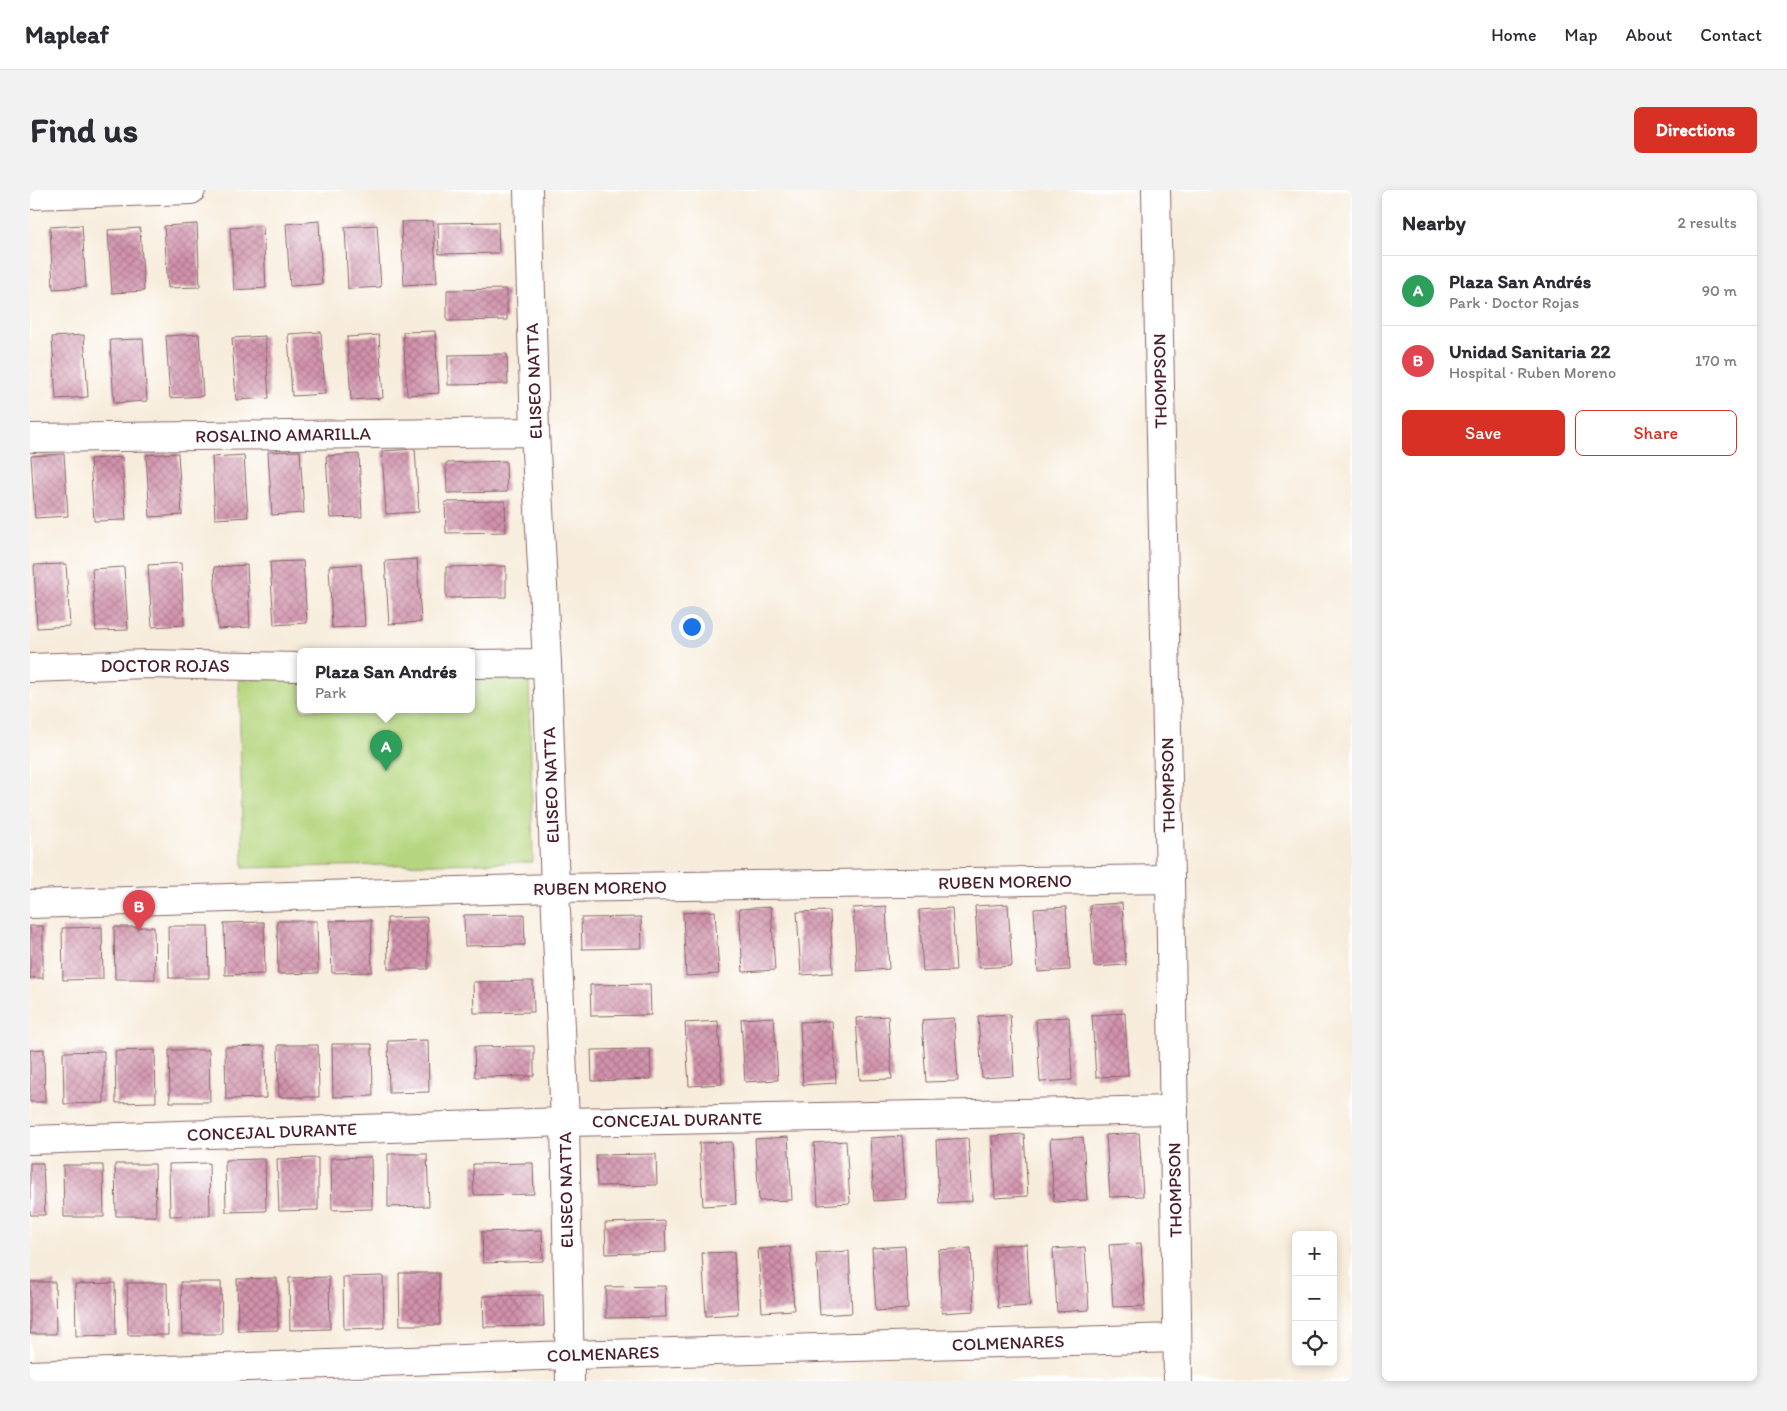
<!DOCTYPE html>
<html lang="en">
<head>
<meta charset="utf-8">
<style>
	:root { --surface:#fff; --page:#f2f2f3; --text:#2b2b33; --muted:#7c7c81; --line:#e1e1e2; --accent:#d93025 }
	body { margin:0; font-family:Itim,sans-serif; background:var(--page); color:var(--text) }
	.controls { position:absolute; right:15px; bottom:15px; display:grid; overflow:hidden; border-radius:8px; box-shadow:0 2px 8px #0003 }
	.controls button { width:45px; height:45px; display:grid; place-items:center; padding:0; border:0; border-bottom:1px solid var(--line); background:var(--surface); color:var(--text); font:25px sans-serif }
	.you { position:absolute; left:661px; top:436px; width:18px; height:18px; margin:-12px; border:4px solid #fff; border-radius:50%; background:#1a73e8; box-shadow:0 0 0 8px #1a73e833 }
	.badge { display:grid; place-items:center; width:32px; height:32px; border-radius:50%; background:var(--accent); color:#fff; font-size:16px; font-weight:700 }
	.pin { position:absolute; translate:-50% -41px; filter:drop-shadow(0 1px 2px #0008) }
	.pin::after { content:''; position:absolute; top:26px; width:18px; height:15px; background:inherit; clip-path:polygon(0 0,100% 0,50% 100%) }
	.popup { position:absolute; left:267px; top:458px; width:178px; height:65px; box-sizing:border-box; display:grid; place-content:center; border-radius:8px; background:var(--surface); filter:drop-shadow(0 1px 4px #0005); font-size:16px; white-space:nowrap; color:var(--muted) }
	.popup b { font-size:19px; color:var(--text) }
	.popup::after { content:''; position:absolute; left:50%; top:100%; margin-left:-10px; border:10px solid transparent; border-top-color:var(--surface) }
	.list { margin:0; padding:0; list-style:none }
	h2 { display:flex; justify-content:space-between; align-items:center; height:65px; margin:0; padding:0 20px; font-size:21px }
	h2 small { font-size:16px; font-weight:400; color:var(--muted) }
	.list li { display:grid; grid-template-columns:32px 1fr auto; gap:15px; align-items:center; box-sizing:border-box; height:70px; padding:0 20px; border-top:1px solid var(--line) }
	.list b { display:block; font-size:19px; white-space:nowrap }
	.list p { margin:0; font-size:16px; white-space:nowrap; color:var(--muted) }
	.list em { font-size:16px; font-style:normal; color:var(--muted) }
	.actions { display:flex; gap:10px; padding:15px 20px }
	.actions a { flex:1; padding:11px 0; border:1px solid var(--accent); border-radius:8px; text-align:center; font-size:18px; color:var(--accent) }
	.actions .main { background:var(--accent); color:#fff }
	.icon { flex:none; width:28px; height:28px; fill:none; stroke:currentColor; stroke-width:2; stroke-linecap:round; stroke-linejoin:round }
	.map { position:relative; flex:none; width:1322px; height:1191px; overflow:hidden; border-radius:8px }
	header { display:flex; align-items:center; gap:30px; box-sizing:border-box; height:70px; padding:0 25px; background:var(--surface); border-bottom:1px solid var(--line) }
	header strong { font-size:24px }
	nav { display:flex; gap:28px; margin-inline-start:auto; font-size:18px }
	.intro { display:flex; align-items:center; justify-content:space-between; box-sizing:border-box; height:120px; padding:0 30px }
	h1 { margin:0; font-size:35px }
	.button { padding:12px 22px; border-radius:8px; background:var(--accent); color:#fff; font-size:18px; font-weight:700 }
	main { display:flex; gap:30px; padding:0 30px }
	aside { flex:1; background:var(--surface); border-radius:8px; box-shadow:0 2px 8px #0003 }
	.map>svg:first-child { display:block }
</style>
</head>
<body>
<header>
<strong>Mapleaf</strong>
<nav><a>Home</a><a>Map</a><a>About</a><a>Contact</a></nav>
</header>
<div class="intro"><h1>Find us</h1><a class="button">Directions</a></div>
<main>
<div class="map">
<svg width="1322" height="1191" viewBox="0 0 1322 1191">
	<defs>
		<pattern id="building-cross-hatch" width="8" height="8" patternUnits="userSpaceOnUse" patternTransform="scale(1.25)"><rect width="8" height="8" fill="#d192ac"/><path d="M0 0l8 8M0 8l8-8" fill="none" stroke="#ac778c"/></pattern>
	</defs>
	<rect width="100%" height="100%" fill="#fff"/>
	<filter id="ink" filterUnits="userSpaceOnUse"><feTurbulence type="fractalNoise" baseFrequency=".02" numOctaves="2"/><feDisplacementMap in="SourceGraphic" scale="10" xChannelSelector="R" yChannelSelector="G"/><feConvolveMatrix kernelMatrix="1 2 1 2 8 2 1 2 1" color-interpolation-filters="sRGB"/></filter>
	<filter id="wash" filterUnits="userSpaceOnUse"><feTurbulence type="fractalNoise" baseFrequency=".0096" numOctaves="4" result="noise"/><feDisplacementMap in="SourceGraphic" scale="20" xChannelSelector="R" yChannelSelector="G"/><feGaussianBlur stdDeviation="1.12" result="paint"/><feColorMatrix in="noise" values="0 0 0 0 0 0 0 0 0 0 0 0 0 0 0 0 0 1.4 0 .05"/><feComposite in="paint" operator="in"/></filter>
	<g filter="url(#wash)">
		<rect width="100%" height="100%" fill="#f7ecdb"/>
		<polygon fill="#b5d67f" stroke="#807a55" points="499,484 503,672 213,678 209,490 271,488 271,520 441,520 441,485"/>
		<g id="blocks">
			<g fill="url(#building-cross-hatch)">
				<polygon points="289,31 292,94 260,96 256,34"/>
				<polygon points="403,31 407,93 374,95 371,32"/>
				<polygon points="468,32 469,63 409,64 408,33"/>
				<polygon points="167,34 170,97 138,98 134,36"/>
				<polygon points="52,35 56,97 23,99 20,37"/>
				<polygon points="347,35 351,97 318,99 315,37"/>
				<polygon points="233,36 236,98 204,100 200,38"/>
				<polygon points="110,38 114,101 82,103 78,40"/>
				<polygon points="477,99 477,130 417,131 417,100"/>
				<polygon points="405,141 409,203 377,205 373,142"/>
				<polygon points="291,142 295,204 262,206 258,144"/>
				<polygon points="169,144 173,206 140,208 136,146"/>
				<polygon points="54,145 58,207 26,209 22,147"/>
				<polygon points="349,145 353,208 321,210 317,147"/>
				<polygon points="235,146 239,208 206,210 202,148"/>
				<polygon points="113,149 117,211 84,213 80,150"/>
				<polygon points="477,164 478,194 418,195 418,165"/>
				<polygon points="385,259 389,322 356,324 352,261"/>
				<polygon points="270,261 274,323 242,325 238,262"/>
				<polygon points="148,263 152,325 120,327 116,265"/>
				<polygon points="34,264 38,326 5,328 1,266"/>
				<polygon points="329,264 332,327 300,328 296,266"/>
				<polygon points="214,265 218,327 185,329 182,267"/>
				<polygon points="92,267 96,330 64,331 60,269"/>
				<polygon points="476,271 477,302 417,303 416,273"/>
				<polygon points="475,311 476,342 416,343 415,312"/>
				<polygon points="387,369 391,432 359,434 355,371"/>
				<polygon points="273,371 277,433 244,435 240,372"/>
				<polygon points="151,373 154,435 122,437 118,375"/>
				<polygon points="36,374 40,436 7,438 4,375"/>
				<polygon points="331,374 335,436 302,438 299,376"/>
				<polygon points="217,375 220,437 188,439 184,377"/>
				<polygon points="476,376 476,407 416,408 416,377"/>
				<polygon points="94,377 98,440 66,441 62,379"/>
				<polygon points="1092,713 1096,775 1064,777 1060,715"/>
				<polygon points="978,714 982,776 949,778 945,716"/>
				<polygon points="856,716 859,779 827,781 823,718"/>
				<polygon points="741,717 745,780 713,782 709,719"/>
				<polygon points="1036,717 1040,780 1008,782 1004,719"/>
				<polygon points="922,718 926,781 893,782 889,720"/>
				<polygon points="685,721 689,784 656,786 653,723"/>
				<polygon points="800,721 803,783 771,785 767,722"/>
				<polygon points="494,724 495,755 435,756 434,725"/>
				<polygon points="397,727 398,779 358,779 357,728"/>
				<polygon points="611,727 612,758 552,759 551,728"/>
				<polygon points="341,730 342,782 302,783 300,731"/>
				<polygon points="247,731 287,731 288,783 248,784"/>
				<polygon points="234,732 235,784 195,785 194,733"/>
				<rect x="0" y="736" width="13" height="52"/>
				<polygon points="138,736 178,736 179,788 139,788"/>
				<polygon points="72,737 73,789 33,790 32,738"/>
				<polygon points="84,737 124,737 125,789 85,789"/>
				<polygon points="503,791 504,822 444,823 443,792"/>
				<polygon points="620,794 621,825 561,826 560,795"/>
				<polygon points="1095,823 1098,886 1066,887 1062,825"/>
				<polygon points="980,824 984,886 952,888 948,826"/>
				<polygon points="858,826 862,889 830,890 826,828"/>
				<polygon points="744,827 748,890 715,892 711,829"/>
				<polygon points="1039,827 1042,890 1010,892 1006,829"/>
				<polygon points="924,828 928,891 896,892 892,830"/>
				<polygon points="688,831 692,894 659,896 655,833"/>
				<polygon points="802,831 806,893 773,895 770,832"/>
				<polygon points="398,850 399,902 359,903 358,851"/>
				<polygon points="302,854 342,854 343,906 303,907"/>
				<polygon points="248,855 288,855 289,907 249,907"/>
				<polygon points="235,856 236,908 196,909 195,857"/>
				<polygon points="504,856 504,886 445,887 444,857"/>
				<polygon points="14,859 15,912 0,912 0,860"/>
				<polygon points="620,859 621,889 562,891 561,860"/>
				<polygon points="125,860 126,912 86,913 85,861"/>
				<polygon points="139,860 179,860 180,912 140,912"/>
				<polygon points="74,861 74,913 34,914 33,862"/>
				<polygon points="1109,943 1113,1006 1080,1007 1076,945"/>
				<polygon points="994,944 998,1006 965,1008 962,946"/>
				<polygon points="872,946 876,1009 844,1011 840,948"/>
				<polygon points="758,947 762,1010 729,1011 725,949"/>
				<polygon points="1053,947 1057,1010 1024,1012 1020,949"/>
				<polygon points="938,948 942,1011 909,1013 906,950"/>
				<polygon points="816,951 820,1013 788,1015 784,953"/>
				<polygon points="702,952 706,1014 673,1016 669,953"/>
				<polygon points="358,964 397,964 399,1016 358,1017"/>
				<polygon points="626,964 627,995 567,996 566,965"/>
				<polygon points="341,967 342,1019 302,1020 301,968"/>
				<polygon points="288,968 288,1020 249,1021 247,969"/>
				<polygon points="235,969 236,1021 196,1022 195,970"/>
				<polygon points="0,973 13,973 15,1025 0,1025"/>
				<polygon points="179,973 180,1025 140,1026 139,974"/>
				<polygon points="503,973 504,1004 444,1005 443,974"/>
				<polygon points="85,974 125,974 126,1026 86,1026"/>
				<polygon points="33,975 73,975 74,1027 34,1027"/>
				<polygon points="635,1031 636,1062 576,1064 575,1033"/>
				<polygon points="512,1040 513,1071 453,1073 452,1042"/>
				<polygon points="1111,1053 1115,1116 1083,1117 1079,1055"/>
				<polygon points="997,1054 1000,1116 968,1118 964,1056"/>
				<polygon points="875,1056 878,1119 846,1121 842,1058"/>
				<polygon points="760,1057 764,1120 732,1122 728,1059"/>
				<polygon points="1055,1057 1059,1120 1027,1122 1023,1059"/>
				<polygon points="941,1058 944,1121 912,1123 908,1060"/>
				<polygon points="819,1061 822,1123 790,1125 786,1063"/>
				<polygon points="704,1062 708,1124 676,1126 672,1063"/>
				<polygon points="369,1083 409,1083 410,1135 370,1135"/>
				<polygon points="353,1086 354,1138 314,1139 313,1087"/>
				<polygon points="299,1087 300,1139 260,1140 259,1088"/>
				<polygon points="247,1088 248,1140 208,1141 207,1089"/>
				<polygon points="0,1092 25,1092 26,1144 0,1144"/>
				<polygon points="151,1092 191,1092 192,1144 152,1144"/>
				<polygon points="85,1093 86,1145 46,1146 45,1094"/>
				<polygon points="97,1093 137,1093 138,1145 98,1145"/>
				<polygon points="635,1096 636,1127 576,1128 576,1097"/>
				<polygon points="513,1105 514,1136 454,1137 453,1106"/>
			</g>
		</g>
	</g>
	<g filter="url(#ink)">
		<use href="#blocks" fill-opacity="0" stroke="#876769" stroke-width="1"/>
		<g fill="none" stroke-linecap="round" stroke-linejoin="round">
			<g stroke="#876769" stroke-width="30">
				<g id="minor">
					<polyline points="498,0 505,242 517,473 525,698 535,932 540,1191"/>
					<polyline points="1126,0 1140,689 1148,1191"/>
					<polyline points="0,5 161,0"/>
					<polyline points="0,248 505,242"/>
					<polyline points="441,474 517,473"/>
					<polyline points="0,478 116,474 271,477"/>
					<polyline points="0,714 525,698 1140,689"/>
					<polyline points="0,950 535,932 1144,920"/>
					<polyline points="0,1185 539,1165 1147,1148"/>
				</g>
			</g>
			<use href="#minor" stroke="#fff" stroke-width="28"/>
		</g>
	</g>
	<g text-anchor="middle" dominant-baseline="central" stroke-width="4.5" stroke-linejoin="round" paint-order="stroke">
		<g font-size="18" fill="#4a1f2b" stroke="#fff">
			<text transform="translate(504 191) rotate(-92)">ELISEO NATTA</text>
			<text transform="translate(1130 191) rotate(-91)">THOMPSON</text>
			<text transform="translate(253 245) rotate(-1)">ROSALINO AMARILLA</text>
			<text x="135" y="476">DOCTOR ROJAS</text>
			<text transform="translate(521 595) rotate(-92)">ELISEO NATTA</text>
			<text transform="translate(1138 595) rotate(-91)">THOMPSON</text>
			<text transform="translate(975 692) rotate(-1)">RUBEN MORENO</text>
			<text transform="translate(570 698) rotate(-1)">RUBEN MORENO</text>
			<text transform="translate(647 930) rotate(-1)">CONCEJAL DURANTE</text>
			<text transform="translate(242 942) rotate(-2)">CONCEJAL DURANTE</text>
			<text transform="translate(536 1000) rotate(-91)">ELISEO NATTA</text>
			<text transform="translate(1145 1000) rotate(-91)">THOMPSON</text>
			<text transform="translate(978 1153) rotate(-2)">COLMENARES</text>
			<text transform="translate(573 1164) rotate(-2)">COLMENARES</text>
		</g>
	</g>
</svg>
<div class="controls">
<button>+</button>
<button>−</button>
<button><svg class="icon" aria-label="locate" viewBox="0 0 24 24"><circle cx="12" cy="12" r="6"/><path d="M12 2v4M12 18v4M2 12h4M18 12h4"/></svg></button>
</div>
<div class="you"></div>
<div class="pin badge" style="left:356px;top:581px;background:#2e9e5b">A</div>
<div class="popup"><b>Plaza San Andrés</b>Park</div>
<div class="pin badge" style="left:109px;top:741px;background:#e0444e">B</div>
</div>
<aside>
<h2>Nearby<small>2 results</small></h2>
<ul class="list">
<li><span class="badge" style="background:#2e9e5b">A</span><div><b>Plaza San Andrés</b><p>Park · Doctor Rojas</p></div><em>90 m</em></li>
<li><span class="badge" style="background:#e0444e">B</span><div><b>Unidad Sanitaria 22</b><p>Hospital · Ruben Moreno</p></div><em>170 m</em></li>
</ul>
<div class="actions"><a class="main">Save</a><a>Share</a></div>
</aside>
</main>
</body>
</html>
